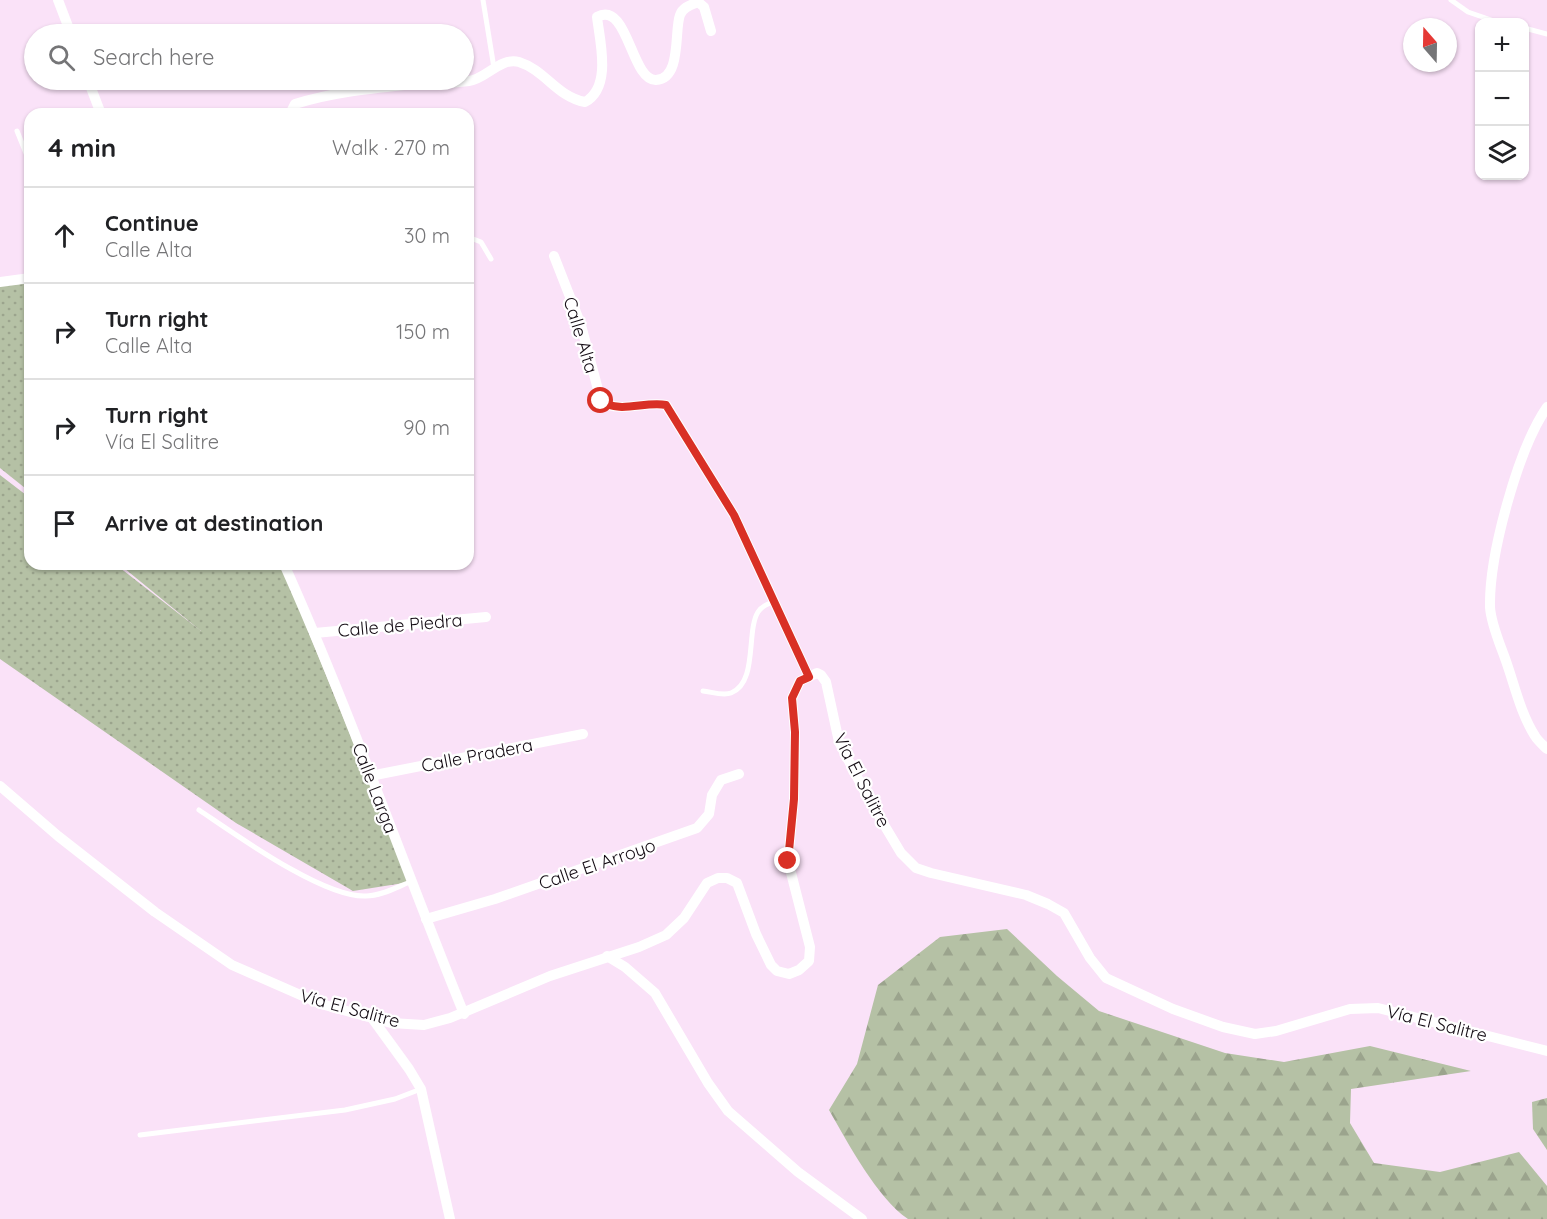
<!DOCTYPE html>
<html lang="en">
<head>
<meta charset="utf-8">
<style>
	:root { --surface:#fff; --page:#f6f6f6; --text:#202124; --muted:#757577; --line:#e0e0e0 }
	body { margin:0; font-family:Quicksand,sans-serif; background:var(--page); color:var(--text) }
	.controls { position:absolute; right:18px; top:18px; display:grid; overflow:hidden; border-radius:12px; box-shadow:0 2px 4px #0004 }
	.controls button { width:54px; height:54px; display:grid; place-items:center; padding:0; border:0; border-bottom:2px solid var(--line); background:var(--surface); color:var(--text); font:30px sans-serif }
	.compass { position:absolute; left:1403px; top:18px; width:54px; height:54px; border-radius:50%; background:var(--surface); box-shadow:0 2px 4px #0004; rotate:340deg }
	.stop { position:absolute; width:18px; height:18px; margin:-14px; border:4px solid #d93025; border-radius:50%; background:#fff }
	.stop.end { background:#d93025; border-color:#fff; box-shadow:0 2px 6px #0008 }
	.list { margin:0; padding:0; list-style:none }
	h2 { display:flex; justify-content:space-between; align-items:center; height:78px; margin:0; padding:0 24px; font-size:26px }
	h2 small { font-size:20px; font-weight:400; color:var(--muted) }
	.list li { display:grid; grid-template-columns:39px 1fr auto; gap:18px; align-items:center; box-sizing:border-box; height:96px; padding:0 24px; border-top:2px solid var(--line) }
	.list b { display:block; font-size:22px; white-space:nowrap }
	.list p { margin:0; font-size:20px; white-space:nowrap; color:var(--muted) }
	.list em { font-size:20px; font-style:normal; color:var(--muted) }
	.icon { flex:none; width:33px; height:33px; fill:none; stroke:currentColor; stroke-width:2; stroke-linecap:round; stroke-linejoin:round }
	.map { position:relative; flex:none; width:1547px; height:1219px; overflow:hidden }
	.search { position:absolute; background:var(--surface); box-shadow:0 2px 4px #0004; left:24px; top:24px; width:450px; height:66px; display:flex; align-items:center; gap:15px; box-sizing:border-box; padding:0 21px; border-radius:33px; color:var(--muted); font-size:22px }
	.panel { position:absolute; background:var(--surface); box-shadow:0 2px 4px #0004; left:24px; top:108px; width:450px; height:462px; border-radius:18px }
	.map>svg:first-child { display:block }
</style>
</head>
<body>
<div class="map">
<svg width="1547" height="1219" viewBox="0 0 1547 1219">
	<defs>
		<pattern id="grass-dots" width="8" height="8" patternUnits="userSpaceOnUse" patternTransform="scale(1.5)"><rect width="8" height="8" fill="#b5c1a5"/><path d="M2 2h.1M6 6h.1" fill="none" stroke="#9ba48d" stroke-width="1.8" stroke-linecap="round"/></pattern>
		<pattern id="forest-firs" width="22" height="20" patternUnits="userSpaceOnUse" patternTransform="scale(1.5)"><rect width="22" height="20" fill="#b5c1a5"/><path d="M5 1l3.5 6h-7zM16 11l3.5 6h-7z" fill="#9ba48d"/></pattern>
	</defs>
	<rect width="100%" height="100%" fill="#fae2f8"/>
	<g fill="url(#grass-dots)">
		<polygon points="30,283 30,492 0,468 0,286"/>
		<polygon points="0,475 30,498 30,564 115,564 201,631 119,564 281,564 410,882 353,891 236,823 0,659"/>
	</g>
	<g fill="url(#forest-firs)">
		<path d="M1007 929 1057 976 1099 1011 1225 1053 1284 1062 1370 1046 1471 1071 1351 1089 1350 1123 1374 1163 1440 1172 1519 1152 1547 1186V1219H908C877 1198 848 1143 829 1110L857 1064 878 985 940 937Z"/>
		<polygon points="1547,1098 1547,1150 1533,1129 1532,1102"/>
	</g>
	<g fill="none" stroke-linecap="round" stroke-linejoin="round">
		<g stroke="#fff" stroke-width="5">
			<polyline points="483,0 494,68"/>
			<polyline points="1451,0 1468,12 1497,22"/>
			<polyline points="1524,28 1547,34"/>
			<polyline points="17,131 30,163"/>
			<polyline points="468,237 481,242 491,259"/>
			<path d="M703 691C712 692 723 696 731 693 758 683 746 631 758 612 761 607 767 604 773 602"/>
			<path d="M199 810C235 834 323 898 366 896 381 896 397 887 410 882"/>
			<polyline points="140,1135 345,1110 395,1099 421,1089"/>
		</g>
		<g stroke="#fff" stroke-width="10">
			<polyline points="58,0 71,34"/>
			<polyline points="88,80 101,114"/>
			<path d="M290 114 295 104C330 93 367 89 404 85 425 83 447 84 469 81 486 79 500 57 519 62 545 70 557 97 585 102 612 87 600 42 597 17 628 0 631 81 656 80 682 79 674 30 680 15 683 7 691 5 698 2L704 7 711 31"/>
			<path d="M554 256 581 325 601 401C620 414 644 401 666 405L734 515 809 677"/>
			<polyline points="0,282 30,278"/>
			<path d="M1547 407C1518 449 1489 555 1490 607 1491 625 1501 646 1507 664 1515 687 1521 714 1535 736 1538 741 1543 745 1547 749"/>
			<path d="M284 564C350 711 403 864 464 1014"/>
			<polyline points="315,633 486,617"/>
			<polyline points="370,776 583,734"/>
			<polyline points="0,786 58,836 155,912 232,965 321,1004 391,1023 424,1025 450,1018 550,976 639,947 666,935 684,918 707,883 718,878 727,878 737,883 756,934 771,965 777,971 789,974 799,970 809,961 810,947 788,861 794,799 795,732 792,698 800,681 817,673 821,675 826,682 839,742 868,798 901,853 916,868 931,873 1026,895 1048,904 1064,913 1090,958 1106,978 1173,1009 1223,1027 1255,1034 1276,1031 1350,1009 1378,1008 1547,1051"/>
			<polyline points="426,919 495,899 697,828 709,814 712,795 721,780 739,774"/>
			<polyline points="607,956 625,967 655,993 708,1083 728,1111 798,1172 862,1219"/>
			<polyline points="372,1018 409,1069 421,1089 450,1219"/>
		</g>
	</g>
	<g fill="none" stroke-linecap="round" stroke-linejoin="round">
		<path stroke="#d93025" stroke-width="8" d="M601 401C620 414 644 401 666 405L734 515 809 677 800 681 792 698 795 732 794 799 788 861"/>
	</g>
	<g text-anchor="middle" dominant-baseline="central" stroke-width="4.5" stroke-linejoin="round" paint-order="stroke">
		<g font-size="18" fill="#120a12" stroke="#fff">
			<text transform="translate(581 335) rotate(73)">Calle Alta</text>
			<text transform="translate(400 625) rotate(-5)">Calle de Piedra</text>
			<text transform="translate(477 755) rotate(-11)">Calle Pradera</text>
			<text transform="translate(862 780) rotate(63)">Vía El Salitre</text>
			<text transform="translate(375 788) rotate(69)">Calle Larga</text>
			<text transform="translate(597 864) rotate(-19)">Calle El Arroyo</text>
			<text transform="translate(350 1008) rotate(15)">Vía El Salitre</text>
			<text transform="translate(1437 1023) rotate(14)">Vía El Salitre</text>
		</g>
	</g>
</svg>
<div class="controls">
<button>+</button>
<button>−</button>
<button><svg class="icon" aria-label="layers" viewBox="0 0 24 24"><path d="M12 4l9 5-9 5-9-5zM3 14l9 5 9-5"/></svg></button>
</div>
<svg class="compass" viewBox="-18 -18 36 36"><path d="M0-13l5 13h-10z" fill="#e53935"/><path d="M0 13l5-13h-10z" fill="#757577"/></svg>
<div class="stop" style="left:601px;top:401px"></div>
<div class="stop end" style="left:788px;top:861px"></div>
<div class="search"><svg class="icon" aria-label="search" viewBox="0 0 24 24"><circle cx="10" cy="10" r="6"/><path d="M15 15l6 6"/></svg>Search here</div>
<section class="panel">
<h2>4 min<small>Walk · 270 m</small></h2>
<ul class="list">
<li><svg class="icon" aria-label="ahead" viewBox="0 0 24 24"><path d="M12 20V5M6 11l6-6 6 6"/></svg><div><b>Continue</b><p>Calle Alta</p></div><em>30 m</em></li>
<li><svg class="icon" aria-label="right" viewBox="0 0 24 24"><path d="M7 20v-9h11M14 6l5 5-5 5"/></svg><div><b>Turn right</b><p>Calle Alta</p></div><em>150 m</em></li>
<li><svg class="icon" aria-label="right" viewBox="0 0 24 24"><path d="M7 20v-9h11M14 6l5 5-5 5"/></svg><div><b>Turn right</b><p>Vía El Salitre</p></div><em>90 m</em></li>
<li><svg class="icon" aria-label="arrive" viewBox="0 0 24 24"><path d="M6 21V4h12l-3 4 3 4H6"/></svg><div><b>Arrive at destination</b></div></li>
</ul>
</section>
</div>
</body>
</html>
